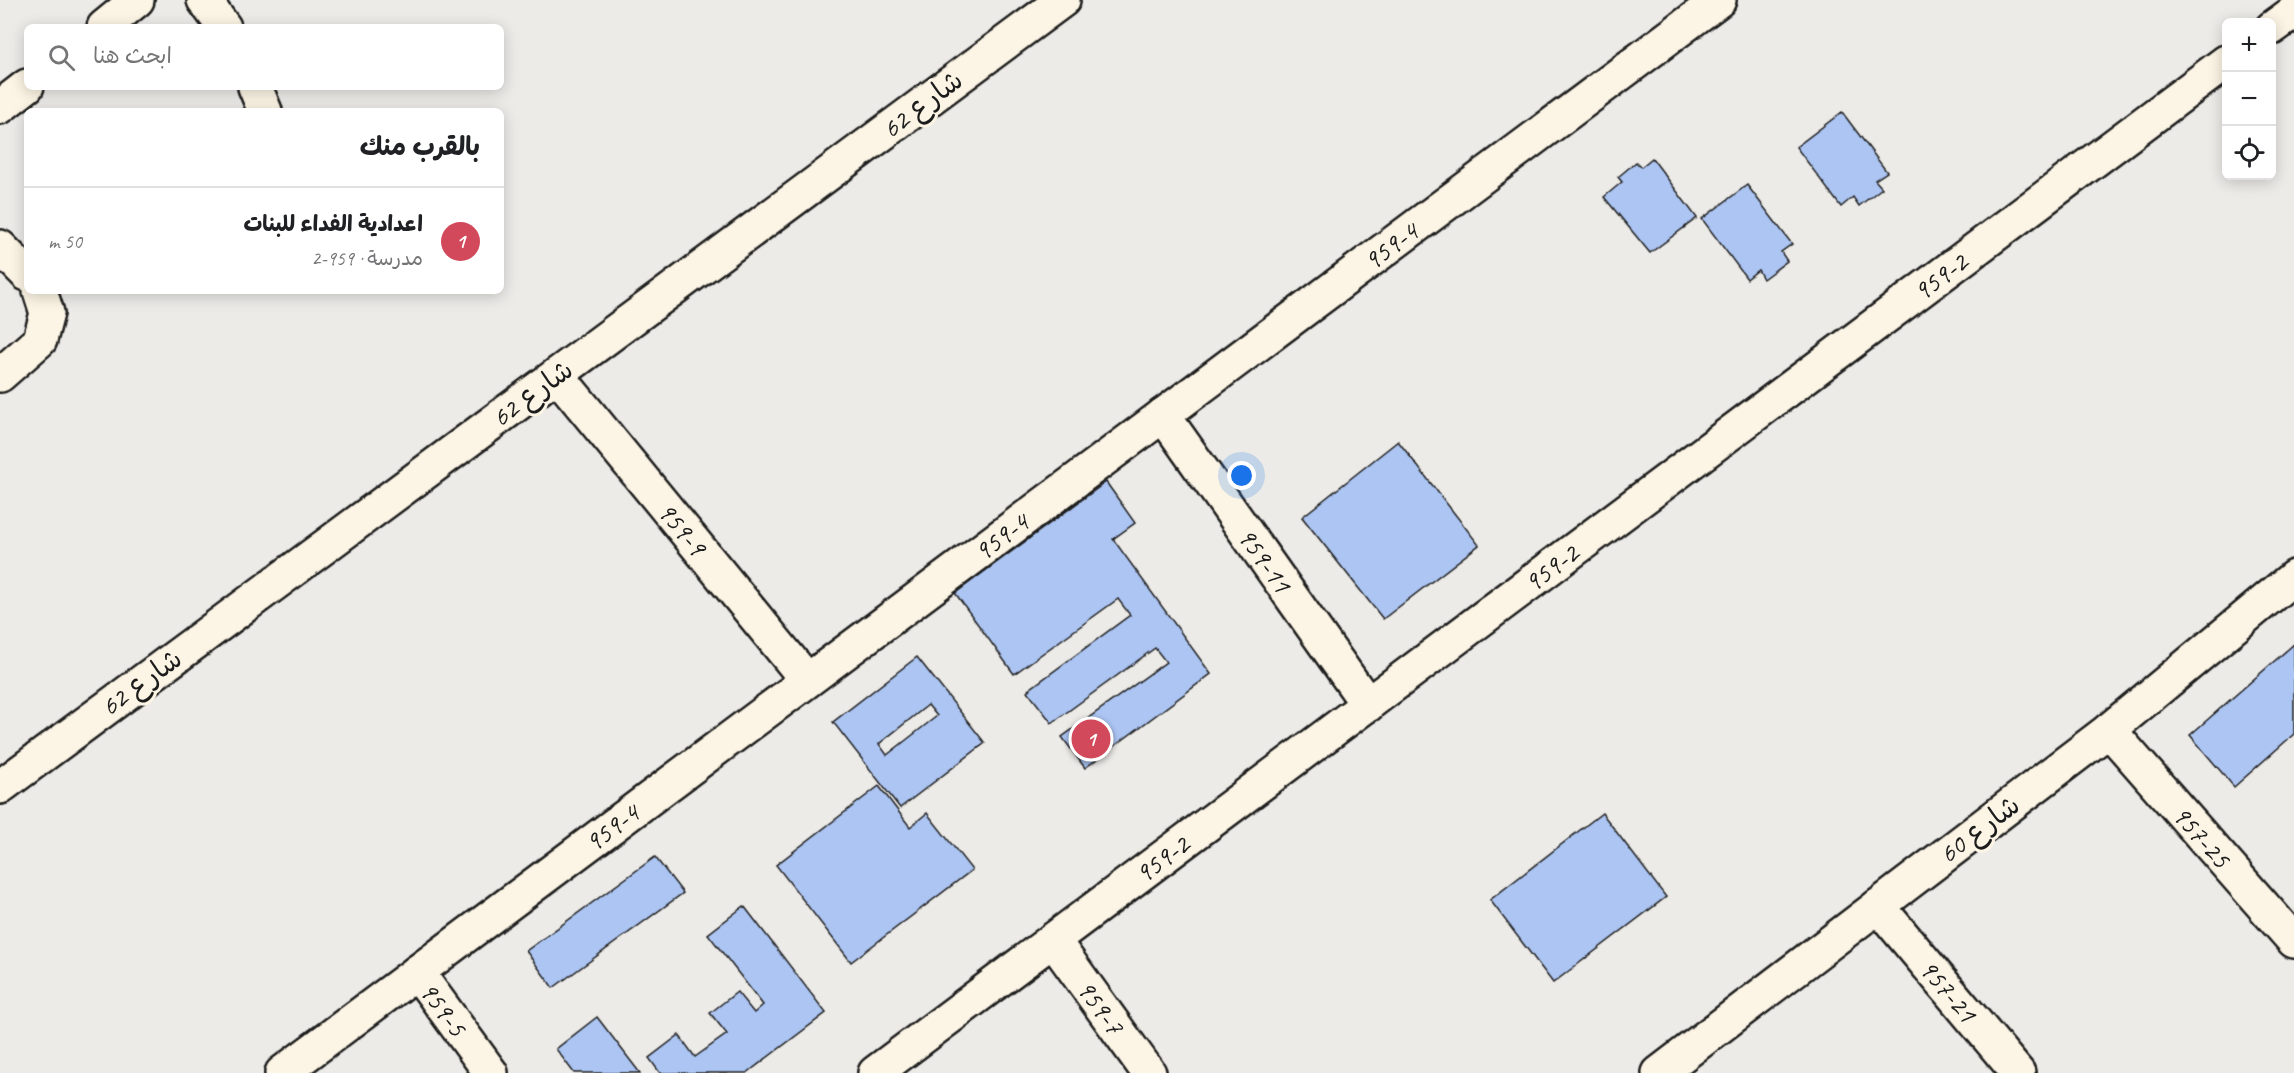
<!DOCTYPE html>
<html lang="ar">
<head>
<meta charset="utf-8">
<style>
	:root { --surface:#fff; --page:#f2f2f2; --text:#202124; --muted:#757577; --line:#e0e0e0; --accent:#d1495b }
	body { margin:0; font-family:Caveat,"Playpen Sans Arabic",sans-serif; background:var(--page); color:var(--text); direction:rtl }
	.controls { position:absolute; right:18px; top:18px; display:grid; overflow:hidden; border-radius:9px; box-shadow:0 3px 15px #0003 }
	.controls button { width:54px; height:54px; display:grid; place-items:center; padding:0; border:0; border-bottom:2px solid var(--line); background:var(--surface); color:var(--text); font:30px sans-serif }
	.you { position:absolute; left:1242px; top:476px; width:21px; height:21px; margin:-15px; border:4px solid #fff; border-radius:50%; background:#1a73e8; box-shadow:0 0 0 9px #1a73e833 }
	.badge { display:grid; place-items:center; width:39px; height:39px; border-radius:50%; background:var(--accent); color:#fff; font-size:20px; font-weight:700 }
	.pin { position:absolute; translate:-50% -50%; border:3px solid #fff; box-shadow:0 2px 6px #0006 }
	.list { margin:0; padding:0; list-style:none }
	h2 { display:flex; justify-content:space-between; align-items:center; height:78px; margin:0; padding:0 24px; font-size:26px }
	h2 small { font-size:20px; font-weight:400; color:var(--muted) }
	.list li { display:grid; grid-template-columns:39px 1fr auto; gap:18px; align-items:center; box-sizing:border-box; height:108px; padding:0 24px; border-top:2px solid var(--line) }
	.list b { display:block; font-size:22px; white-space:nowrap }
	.list p { margin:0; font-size:20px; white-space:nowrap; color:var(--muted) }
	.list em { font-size:20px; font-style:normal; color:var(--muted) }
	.icon { flex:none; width:33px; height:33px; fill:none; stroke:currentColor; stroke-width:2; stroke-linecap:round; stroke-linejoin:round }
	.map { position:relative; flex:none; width:2294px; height:1073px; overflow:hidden; direction:ltr }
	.search { position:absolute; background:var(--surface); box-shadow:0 3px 15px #0003; left:24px; top:24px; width:480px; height:66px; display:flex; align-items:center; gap:15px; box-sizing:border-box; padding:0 21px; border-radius:9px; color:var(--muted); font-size:22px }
	.panel { position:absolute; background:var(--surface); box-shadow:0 3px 15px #0003; left:24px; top:108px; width:480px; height:186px; border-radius:9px; direction:rtl }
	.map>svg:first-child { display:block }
</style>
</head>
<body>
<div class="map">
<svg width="2294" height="1073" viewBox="0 0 2294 1073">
	<rect width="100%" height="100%" fill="#ecebe8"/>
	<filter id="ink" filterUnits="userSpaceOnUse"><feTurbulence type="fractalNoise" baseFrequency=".0167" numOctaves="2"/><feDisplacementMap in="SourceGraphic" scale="12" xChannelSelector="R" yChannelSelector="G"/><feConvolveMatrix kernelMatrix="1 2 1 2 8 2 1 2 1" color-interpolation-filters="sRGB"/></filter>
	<g filter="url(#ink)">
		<g fill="#acc5f3" stroke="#1c1c1c" stroke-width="1.5" fill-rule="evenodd">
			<polygon points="1842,112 1887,172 1875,180 1882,188 1859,206 1853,197 1841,207 1796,147"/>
			<polygon points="1652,158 1697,218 1650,253 1604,197 1622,182 1618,177 1636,162 1641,167"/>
			<polygon points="1747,185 1792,244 1781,252 1787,261 1763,279 1758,270 1747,279 1702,219"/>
			<polygon points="1398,441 1479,545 1383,619 1302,517"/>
			<polygon points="1106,482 1135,523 1113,539 1211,674 1085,768 1062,737 1166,662 1155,648 1052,723 1027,691 1130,615 1118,599 1014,674 955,593"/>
			<polygon points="2294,644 2294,734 2234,787 2190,735"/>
			<path d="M917 657 985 743 900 808 833 722ZM928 705 937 716 887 755 879 744Z"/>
			<polygon points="879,786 910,827 927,813 972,870 851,962 776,865"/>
			<polygon points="1602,813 1666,897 1553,983 1490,900"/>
			<polygon points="655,857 683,893 553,988 526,951"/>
			<polygon points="744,906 826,1013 747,1073 660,1073 649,1058 679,1035 695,1057 727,1034 710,1013 737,992 754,1013 763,1005 708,934"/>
			<polygon points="597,1017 640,1073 574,1073 556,1049"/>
		</g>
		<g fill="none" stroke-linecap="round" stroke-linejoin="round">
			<g stroke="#1c1c1c" stroke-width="38">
				<g id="minor">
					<polyline points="204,0 224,27"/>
					<polyline points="104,27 137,0"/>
					<polyline points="2272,28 2294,12"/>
					<polyline points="255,87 265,111"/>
					<polyline points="0,107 27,86"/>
					<polyline points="0,247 27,274"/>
					<polyline points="0,375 40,340 47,313 40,291"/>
					<path id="s1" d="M557 375 807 680"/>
					<path id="s2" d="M1163 415 1368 705"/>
					<path id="s3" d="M2109 730 2294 941"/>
					<polyline points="0,787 1063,0"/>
					<path id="s4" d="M1878 906 2018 1073"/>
					<path id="s5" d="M1053 940 1149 1073"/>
					<path id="s6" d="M417 972 491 1073"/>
					<path id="s7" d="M282 1073 1719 0"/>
					<path id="s8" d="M875 1073 2226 62"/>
					<polyline points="1659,1073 2109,730 2294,577"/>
				</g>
			</g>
			<use href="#minor" stroke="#fcf5e5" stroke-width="33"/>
		</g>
	</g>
	<g text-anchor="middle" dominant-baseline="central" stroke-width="6" stroke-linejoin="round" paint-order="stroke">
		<g font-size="28" fill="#1c1c1c" stroke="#fcf5e5">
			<text transform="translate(922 104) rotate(-37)">شارع 62</text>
			<text stroke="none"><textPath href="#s7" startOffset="1383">959-4</textPath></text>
			<text stroke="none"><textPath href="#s8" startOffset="1330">959-2</textPath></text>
			<text transform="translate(532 393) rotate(-36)">شارع 62</text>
			<text stroke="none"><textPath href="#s1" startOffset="198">959-9</textPath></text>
			<text stroke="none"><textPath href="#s7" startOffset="897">959-4</textPath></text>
			<text stroke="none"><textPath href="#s2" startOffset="177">959-11</textPath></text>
			<text stroke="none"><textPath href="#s8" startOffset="844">959-2</textPath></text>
			<text transform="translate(141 682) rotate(-36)">شارع 62</text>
			<text stroke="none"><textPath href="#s7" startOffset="411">959-4</textPath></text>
			<text transform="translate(1979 829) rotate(-37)">شارع 60</text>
			<text stroke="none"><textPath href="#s3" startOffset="141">957-25</textPath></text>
			<text stroke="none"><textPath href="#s8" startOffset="358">959-2</textPath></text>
			<text stroke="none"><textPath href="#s4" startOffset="110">957-21</textPath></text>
			<text stroke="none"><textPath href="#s5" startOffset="82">959-7</textPath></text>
			<text stroke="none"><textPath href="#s6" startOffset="45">959-5</textPath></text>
		</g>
	</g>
</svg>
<div class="controls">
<button>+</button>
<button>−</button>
<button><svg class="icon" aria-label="locate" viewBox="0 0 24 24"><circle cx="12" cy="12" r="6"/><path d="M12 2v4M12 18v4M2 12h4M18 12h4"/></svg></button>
</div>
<div class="you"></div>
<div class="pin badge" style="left:1091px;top:739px">1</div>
<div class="search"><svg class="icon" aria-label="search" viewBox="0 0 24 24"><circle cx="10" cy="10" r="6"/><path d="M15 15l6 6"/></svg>ابحث هنا</div>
<section class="panel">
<h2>بالقرب منك<small></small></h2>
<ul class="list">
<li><span class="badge">1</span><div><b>اعدادية الفداء للبنات</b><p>مدرسة · 959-2</p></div><em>50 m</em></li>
</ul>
</section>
</div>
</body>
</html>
